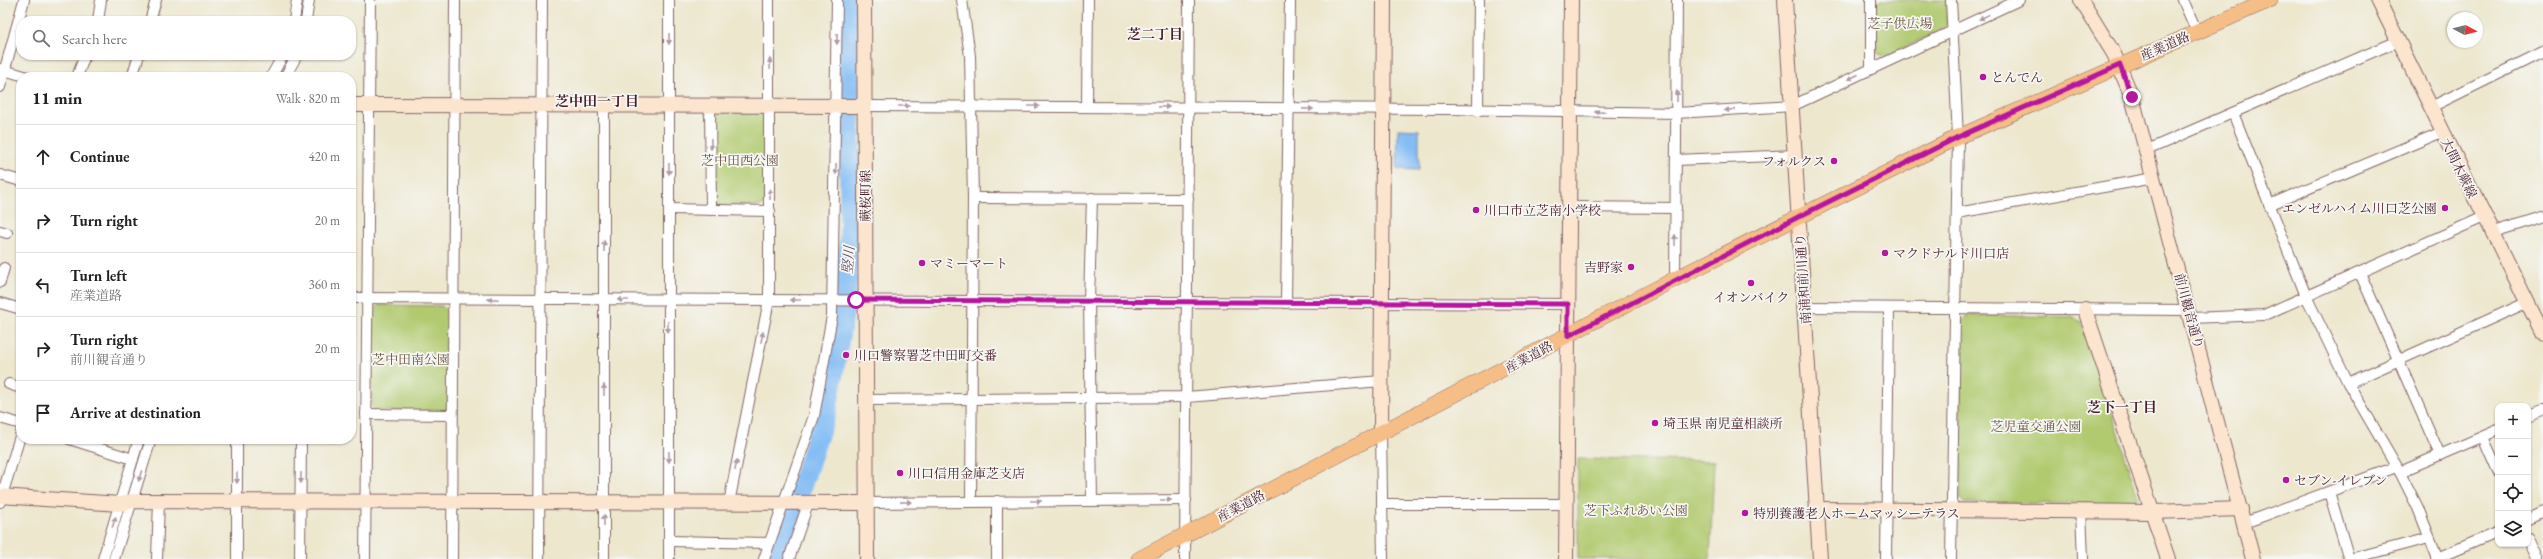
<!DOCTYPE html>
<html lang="en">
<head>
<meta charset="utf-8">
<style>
	:root { --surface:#fff; --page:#f6f6f6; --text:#222; --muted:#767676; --line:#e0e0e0 }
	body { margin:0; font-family:"EB Garamond","Noto Serif JP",serif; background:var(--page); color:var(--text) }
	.controls { position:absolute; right:12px; bottom:12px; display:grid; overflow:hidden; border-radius:8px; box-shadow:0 1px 3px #0004 }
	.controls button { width:36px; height:36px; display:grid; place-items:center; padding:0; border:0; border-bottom:1px solid var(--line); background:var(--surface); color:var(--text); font:20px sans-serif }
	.compass { position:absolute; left:2447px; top:12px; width:36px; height:36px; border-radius:50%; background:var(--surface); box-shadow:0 1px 3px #0004; rotate:97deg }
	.stop { position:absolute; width:12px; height:12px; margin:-9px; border:3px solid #b5179e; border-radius:50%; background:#fff }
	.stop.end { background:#b5179e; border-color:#fff; box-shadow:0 1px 4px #0008 }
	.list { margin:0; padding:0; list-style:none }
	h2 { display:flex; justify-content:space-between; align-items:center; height:52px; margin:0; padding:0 16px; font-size:17px }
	h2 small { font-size:13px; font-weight:400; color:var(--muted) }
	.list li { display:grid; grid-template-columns:26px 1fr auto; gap:12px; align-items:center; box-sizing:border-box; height:64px; padding:0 16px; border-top:1px solid var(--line) }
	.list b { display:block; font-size:15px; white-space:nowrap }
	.list p { margin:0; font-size:13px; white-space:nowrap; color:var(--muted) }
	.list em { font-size:13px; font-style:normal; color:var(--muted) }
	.icon { flex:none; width:22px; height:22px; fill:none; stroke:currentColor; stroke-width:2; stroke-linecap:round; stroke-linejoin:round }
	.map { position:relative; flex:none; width:2543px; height:559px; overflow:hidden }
	.search { position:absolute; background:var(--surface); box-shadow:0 1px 3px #0004; left:16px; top:16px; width:340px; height:44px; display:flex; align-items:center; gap:10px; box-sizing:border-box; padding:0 14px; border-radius:16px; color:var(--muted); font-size:15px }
	.panel { position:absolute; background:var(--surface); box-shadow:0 1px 3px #0004; left:16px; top:72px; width:340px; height:372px; border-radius:16px }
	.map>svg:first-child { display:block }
</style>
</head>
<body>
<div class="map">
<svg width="2543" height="559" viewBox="0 0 2543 559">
	<rect width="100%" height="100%" fill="#f6f6f2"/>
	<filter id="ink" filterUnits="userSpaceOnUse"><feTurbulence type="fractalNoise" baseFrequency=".025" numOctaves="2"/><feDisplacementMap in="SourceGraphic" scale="8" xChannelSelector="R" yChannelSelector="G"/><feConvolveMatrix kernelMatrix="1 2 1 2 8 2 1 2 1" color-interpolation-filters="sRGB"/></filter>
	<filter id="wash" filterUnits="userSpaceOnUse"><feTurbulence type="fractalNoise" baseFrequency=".012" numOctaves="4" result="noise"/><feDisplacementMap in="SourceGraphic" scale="16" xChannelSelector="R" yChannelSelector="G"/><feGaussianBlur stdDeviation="0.9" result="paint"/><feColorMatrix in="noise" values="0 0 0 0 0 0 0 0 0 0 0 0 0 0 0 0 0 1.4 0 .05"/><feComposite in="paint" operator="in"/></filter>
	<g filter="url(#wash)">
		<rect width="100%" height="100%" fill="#ede7ce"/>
		<g fill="#b1ca6f" stroke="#7e744d">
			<polygon points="1876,0 1946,0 1947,23 1943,29 1885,57 1876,52"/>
			<polygon points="720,112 759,112 766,119 765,203 761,206 718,205 715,201 715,116"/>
			<polygon points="379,305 442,306 448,312 448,408 446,411 377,411 372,407 373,311"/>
			<polygon points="1967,315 2073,317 2082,322 2138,497 2134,504 1964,503 1960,498 1961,323"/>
			<polygon points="1578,459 1714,461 1710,559 1578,559"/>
		</g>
		<polygon fill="#84bdf5" stroke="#676e90" points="1398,129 1419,130 1419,170 1397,169"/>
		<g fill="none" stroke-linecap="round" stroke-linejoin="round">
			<polyline stroke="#84bdf5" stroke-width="21" points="777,559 827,408 844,309 850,235 849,0"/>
		</g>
	</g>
	<g filter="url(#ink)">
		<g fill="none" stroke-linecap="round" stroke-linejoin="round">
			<g stroke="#836564" stroke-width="12">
				<g id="street">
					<polyline points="962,0 970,56 973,198 971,501"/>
					<polyline points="1871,0 1871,69"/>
					<polyline points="2183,0 2197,32"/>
					<polyline points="98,21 101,0"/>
					<polyline points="150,21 156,0"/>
					<polyline points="294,21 297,0"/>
					<polyline points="306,21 309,0"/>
					<polyline points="0,69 28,77"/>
					<polyline points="77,77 85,55"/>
					<polyline points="132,77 139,55"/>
					<polyline points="271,77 283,55"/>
					<polyline points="285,77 297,55"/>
					<polyline points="0,87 24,0"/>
					<polyline points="604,105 604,559"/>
					<polyline points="710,105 711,210"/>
					<polyline points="865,106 1450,109 1676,113 1792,106 2019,0"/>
					<polyline points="1087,106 1088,0"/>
					<polyline points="2431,107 2543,52"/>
					<polyline points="1478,111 1479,0"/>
					<polyline points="2233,113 2306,296 2348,383 2400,472 2418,508 2438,559"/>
					<polyline points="2147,150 2398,41"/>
					<polyline points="1676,160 1795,155"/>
					<polyline points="0,175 21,181"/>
					<polyline points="973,198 1188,199"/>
					<polyline points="1092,198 1089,301 1092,501"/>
					<polyline points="2269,205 2442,132"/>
					<polyline points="1568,207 1676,208"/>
					<polyline points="669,209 770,211"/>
					<polyline points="1957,213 2154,178"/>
					<polyline points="0,231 7,233"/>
					<polyline points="2491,233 2543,217"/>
					<polyline points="2360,273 2440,455"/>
					<polyline points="1675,279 1677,0"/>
					<polyline points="0,282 4,268"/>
					<polyline points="351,298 1568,304"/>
					<polyline points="0,303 21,309"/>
					<polyline points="1286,303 1290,0"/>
					<polyline points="1805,307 2188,310"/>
					<polyline points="2191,318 2264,315 2484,217"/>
					<polyline points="2348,383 2526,303"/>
					<polyline points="9,384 21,388"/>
					<polyline points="866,400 1187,397 1382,381"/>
					<polyline points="366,414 452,415"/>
					<polyline points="2528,417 2543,411"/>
					<polyline points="0,418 21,424"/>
					<polyline points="1381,432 1383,559"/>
					<polyline points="2483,437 2498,471"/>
					<polyline points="69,439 133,459"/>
					<polyline points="2400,472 2498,430"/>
					<polyline points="2329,492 2349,559"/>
					<polyline points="0,502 21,433"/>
					<polyline points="729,503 769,300 769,0"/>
					<polyline points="867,503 1186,500"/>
					<polyline points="1382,504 1566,504"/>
					<polyline points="2081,511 2083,559"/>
					<polyline points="2528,519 2543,512"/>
					<polyline points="2244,523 2396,467"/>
					<polyline points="2528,538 2538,559"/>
					<polyline points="669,541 769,543"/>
					<polyline points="2437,558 2498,532"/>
					<polyline points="103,559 139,439"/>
					<polyline points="114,559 151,439"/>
					<polyline points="157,559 159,501"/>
					<polyline points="237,559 237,439"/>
					<polyline points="300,559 301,439"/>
					<polyline points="365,559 370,0"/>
					<polyline points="452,559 455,0"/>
					<polyline points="539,559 542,0"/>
					<polyline points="669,559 669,0"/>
					<polyline points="764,559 814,416 832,316 837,0"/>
					<polyline points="789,559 808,504"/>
					<polyline points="997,559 997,501"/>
					<polyline points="1185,559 1189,0"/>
					<polyline points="1886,559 1889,308"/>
					<polyline points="1951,559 1958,137 1951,0"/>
					<polyline points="2350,559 2429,538"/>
				</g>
			</g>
			<g stroke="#836564" stroke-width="16">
				<g id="secondary">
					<polyline points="864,0 867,559"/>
					<polyline points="1785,0 1820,559"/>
					<polyline points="2081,0 2114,54 2132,97 2253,559"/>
					<polyline points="2378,0 2543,334"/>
					<polyline points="351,105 865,106"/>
					<polyline points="2085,310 2168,559"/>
					<polyline points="1381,432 1384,0"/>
					<polyline points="0,496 120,504 132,501 867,503"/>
					<polyline points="1817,509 2154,512 2241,509"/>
					<polyline points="1566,559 1571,0"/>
				</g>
			</g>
			<g stroke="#836564" stroke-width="16">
				<polyline id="primary" points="1139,559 1675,279 1958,137 2270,0"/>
			</g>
			<use href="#street" stroke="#fff" stroke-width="10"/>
			<use href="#secondary" stroke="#fbe5cf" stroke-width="14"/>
			<use href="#primary" stroke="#f6be87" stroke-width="15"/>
		</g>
		<defs><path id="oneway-solid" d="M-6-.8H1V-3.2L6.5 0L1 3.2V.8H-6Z"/></defs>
		<g fill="#ae9aa0">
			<use href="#oneway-solid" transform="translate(1984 17) rotate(154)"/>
			<use href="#oneway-solid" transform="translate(669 39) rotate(90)"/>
			<use href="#oneway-solid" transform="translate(837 39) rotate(90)"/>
			<use href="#oneway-solid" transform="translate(770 64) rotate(-91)"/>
			<use href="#oneway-solid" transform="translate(1853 77) rotate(156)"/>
			<use href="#oneway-solid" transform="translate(1677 96) rotate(-90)"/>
			<use href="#oneway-solid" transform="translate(904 106)"/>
			<use href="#oneway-solid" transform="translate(1034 106)"/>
			<use href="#oneway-solid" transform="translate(1164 107) rotate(1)"/>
			<use href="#oneway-solid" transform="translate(1308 109) rotate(1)"/>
			<use href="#oneway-solid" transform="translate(1730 110) rotate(176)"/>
			<use href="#oneway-solid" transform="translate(1600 112) rotate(-179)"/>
			<use href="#oneway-solid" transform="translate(711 144) rotate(89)"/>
			<use href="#oneway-solid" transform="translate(669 169) rotate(90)"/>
			<use href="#oneway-solid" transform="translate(836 169) rotate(91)"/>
			<use href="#oneway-solid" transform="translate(770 194) rotate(-90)"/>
			<use href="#oneway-solid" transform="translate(1675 240) rotate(-90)"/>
			<use href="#oneway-solid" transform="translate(604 246) rotate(-90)"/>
			<use href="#oneway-solid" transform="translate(493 299) rotate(-179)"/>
			<use href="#oneway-solid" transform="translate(623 300) rotate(-180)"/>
			<use href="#oneway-solid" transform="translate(795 300) rotate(-180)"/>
			<use href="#oneway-solid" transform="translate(668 327) rotate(90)"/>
			<use href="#oneway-solid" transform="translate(762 337) rotate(-79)"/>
			<use href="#oneway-solid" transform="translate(604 390) rotate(-90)"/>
			<use href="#oneway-solid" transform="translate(669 457) rotate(90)"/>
			<use href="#oneway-solid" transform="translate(736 465) rotate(-79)"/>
			<use href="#oneway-solid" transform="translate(140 476) rotate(107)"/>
			<use href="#oneway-solid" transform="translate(237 478) rotate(90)"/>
			<use href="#oneway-solid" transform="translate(301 478) rotate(90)"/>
			<use href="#oneway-solid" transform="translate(1166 500)"/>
			<use href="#oneway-solid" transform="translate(1036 501)"/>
			<use href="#oneway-solid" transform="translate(906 502) rotate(-1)"/>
			<use href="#oneway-solid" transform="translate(604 520) rotate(-90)"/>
			<use href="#oneway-solid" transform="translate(114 522) rotate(-72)"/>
		</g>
	</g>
	<g fill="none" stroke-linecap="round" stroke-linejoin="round" filter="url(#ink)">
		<polyline stroke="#b5179e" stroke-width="5" points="856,300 1568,304 1568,336 1800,216 1958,137 2120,65 2132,97"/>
	</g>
	<g fill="#b5179e" stroke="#f6f6f2" stroke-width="1.5">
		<circle cx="1983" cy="77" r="4"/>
		<circle cx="1834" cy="161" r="4"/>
		<circle cx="2445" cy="208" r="4"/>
		<circle cx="1476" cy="210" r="4"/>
		<circle cx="1885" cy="253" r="4"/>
		<circle cx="922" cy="263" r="4"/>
		<circle cx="1631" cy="267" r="4"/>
		<circle cx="1751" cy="283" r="4"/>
		<circle cx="846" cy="355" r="4"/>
		<circle cx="1655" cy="423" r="4"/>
		<circle cx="900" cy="473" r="4"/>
		<circle cx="2286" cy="480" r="4"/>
		<circle cx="1745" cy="513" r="4"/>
	</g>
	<g text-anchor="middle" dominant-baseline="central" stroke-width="3.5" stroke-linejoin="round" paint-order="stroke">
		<g font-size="13" fill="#69523f" stroke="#f6f6f2">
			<text x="1900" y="23">芝子供広場</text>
			<text x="740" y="160">芝中田西公園</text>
			<text x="411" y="359">芝中田南公園</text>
			<text x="2036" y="426">芝児童交通公園</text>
			<text x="1636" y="510">芝下ふれあい公園</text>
		</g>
		<g font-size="13" fill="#4a1f2b" stroke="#f6f6f2">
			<text transform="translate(2165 46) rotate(-24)">産業道路</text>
			<text transform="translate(2459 168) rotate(64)">大間木蕨線</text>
			<text transform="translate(865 196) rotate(-90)">蕨桜町線</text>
			<text transform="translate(1803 279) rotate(-94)">南浦和前川通り</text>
			<text transform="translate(2189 311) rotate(75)">前川観音通り</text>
			<text transform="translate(1529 357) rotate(-28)">産業道路</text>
			<text transform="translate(1241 506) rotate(-28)">産業道路</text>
		</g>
		<g font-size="13" fill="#4a1f2b" stroke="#f6f6f2" text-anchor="start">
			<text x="1991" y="77">とんでん</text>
			<text x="1826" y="161" text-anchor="end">フォルクス</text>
			<text x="2437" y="208" text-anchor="end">エンゼルハイム川口芝公園</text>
			<text x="1484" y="210">川口市立芝南小学校</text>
			<text x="1893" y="253">マクドナルド川口店</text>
			<text x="930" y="263">マミーマート</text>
			<text x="1623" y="267" text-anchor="end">吉野家</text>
			<text x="1751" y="297" text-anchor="middle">イオンバイク</text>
			<text x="854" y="355">川口警察署芝中田町交番</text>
			<text x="1663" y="423">埼玉県 南児童相談所</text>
			<text x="908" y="473">川口信用金庫芝支店</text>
			<text x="2294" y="480">セブン-イレブン</text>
			<text x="1753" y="513">特別養護老人ホームマッシーテラス</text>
		</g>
		<g font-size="14" font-weight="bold" fill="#4a1f2b" stroke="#f6f6f2">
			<text x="1155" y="34">芝二丁目</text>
			<text x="597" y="101">芝中田一丁目</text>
			<text x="2122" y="407">芝下一丁目</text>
		</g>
		<g font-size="14" font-style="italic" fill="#5b4e68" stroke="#f6f6f2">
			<text transform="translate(848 260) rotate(-85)">竪川</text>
		</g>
	</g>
</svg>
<div class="controls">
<button>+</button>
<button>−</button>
<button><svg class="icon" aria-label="locate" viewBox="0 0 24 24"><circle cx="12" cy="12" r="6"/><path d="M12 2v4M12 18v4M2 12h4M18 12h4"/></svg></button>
<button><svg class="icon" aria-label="layers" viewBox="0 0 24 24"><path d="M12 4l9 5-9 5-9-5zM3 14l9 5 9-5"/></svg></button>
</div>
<svg class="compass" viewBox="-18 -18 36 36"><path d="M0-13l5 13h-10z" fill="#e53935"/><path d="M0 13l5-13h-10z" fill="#767676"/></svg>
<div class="stop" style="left:856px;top:300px"></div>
<div class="stop end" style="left:2132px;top:97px"></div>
<div class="search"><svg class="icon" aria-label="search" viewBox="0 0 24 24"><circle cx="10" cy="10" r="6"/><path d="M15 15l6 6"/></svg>Search here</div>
<section class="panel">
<h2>11 min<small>Walk · 820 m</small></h2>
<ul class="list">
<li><svg class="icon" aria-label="ahead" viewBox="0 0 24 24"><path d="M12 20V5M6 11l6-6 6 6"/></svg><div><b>Continue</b></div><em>420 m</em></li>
<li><svg class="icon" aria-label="right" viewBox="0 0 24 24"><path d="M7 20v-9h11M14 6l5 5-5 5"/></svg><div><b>Turn right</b></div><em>20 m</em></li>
<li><svg class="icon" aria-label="left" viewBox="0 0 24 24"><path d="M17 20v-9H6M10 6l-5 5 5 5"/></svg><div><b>Turn left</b><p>産業道路</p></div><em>360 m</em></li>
<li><svg class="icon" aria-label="right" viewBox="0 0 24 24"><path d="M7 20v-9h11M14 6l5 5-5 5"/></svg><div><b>Turn right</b><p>前川観音通り</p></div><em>20 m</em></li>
<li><svg class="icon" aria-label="arrive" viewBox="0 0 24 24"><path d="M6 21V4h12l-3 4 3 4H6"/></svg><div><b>Arrive at destination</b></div></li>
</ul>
</section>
</div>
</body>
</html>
